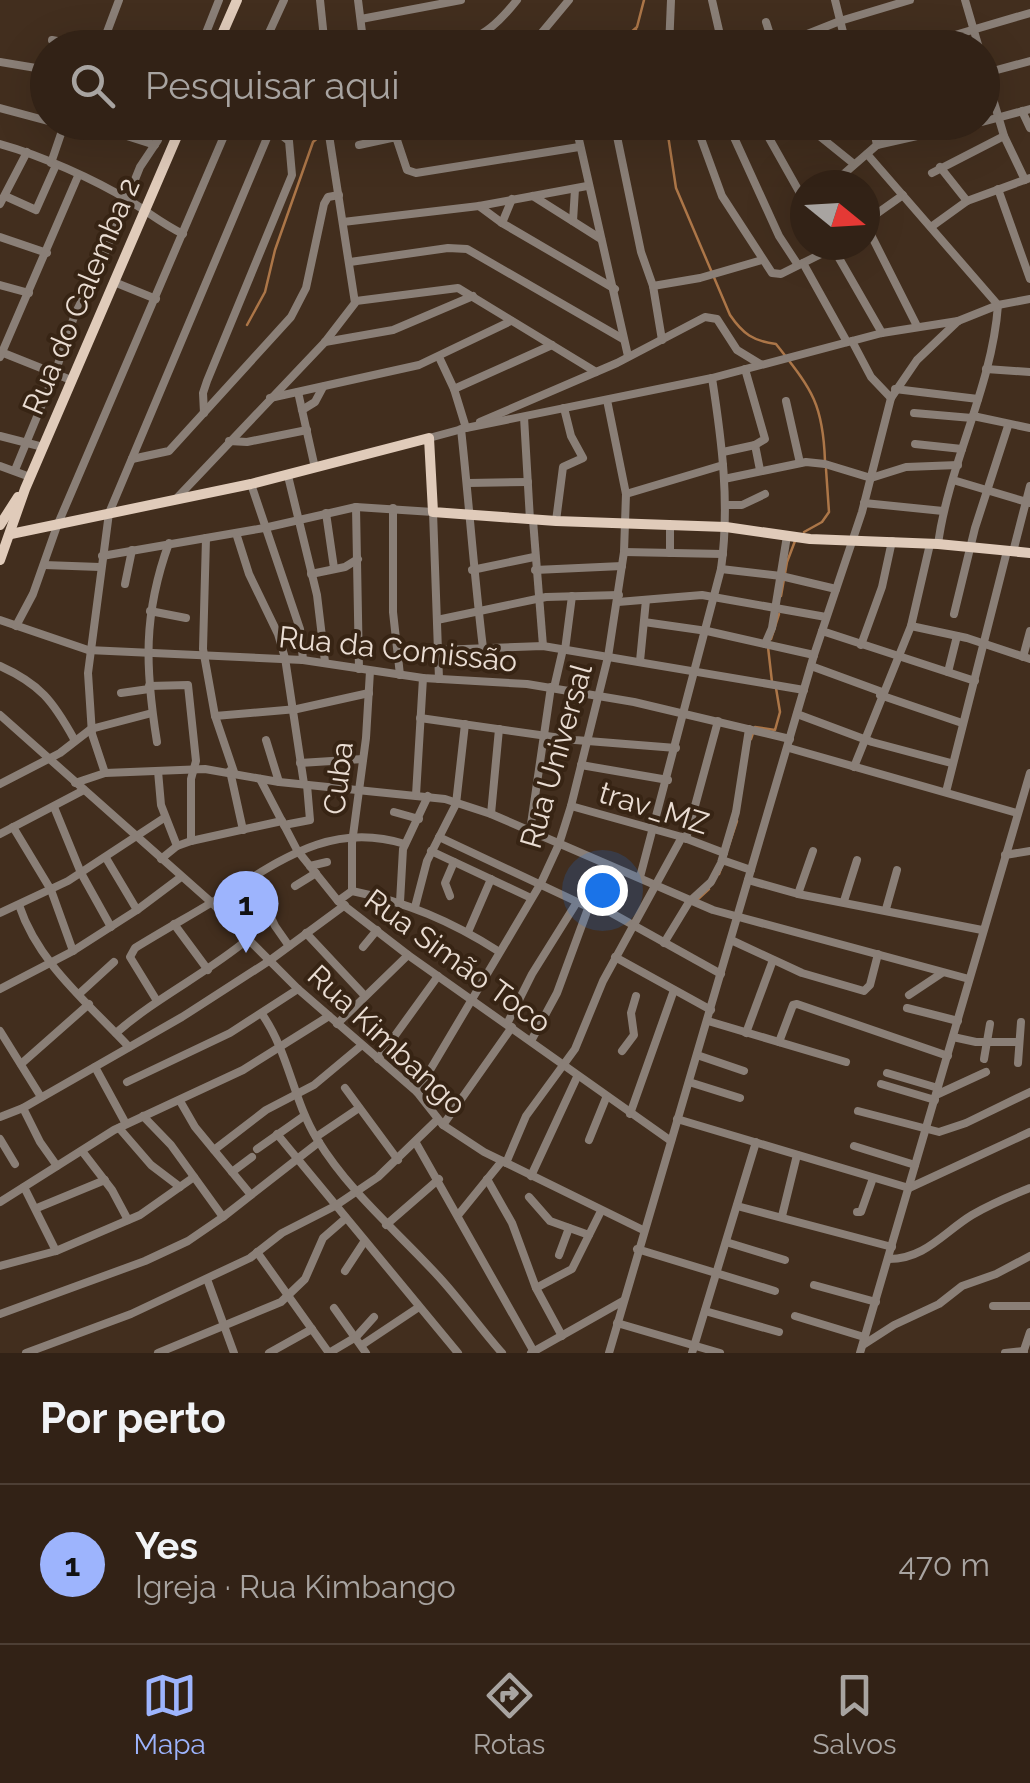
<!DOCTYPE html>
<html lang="pt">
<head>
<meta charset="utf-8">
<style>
	:root { --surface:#322216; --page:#3a2a1f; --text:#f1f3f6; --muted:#a8a4a1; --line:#4d3f35; --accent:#9db4fd }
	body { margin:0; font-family:Raleway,sans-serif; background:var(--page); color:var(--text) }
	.compass { position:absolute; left:790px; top:170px; width:90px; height:90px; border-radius:50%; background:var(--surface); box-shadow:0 10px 40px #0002; rotate:108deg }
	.you { position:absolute; left:602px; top:890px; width:35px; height:35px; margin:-25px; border:8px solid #fff; border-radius:50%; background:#1a73e8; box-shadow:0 0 0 15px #1a73e833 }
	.badge { display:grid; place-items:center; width:65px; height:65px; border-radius:50%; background:var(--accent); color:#111; font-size:32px; font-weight:700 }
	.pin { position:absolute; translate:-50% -82px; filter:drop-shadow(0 2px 5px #0008) }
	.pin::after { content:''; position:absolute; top:52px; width:35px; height:30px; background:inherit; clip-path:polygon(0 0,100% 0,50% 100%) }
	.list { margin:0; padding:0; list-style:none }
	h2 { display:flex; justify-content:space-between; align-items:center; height:130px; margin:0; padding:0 40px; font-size:42px }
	h2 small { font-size:32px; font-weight:400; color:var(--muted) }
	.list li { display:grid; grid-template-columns:65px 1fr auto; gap:30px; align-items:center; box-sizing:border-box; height:160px; padding:0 40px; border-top:2px solid var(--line) }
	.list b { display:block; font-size:38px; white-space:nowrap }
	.list p { margin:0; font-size:32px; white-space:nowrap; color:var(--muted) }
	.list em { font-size:32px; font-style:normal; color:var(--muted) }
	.icon { flex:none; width:55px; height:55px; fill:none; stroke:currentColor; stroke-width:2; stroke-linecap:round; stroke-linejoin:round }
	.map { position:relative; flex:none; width:1030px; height:1353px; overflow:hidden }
	.search { position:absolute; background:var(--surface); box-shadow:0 10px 40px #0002; left:30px; right:30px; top:30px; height:110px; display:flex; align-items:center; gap:25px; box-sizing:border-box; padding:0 35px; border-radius:55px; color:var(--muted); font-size:38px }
	.sheet { height:290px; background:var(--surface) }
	nav { display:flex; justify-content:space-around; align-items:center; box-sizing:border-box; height:140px; border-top:2px solid var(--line); background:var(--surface); font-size:28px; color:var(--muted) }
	nav a { display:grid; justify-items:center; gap:5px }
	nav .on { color:var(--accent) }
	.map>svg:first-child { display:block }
</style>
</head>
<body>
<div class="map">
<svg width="1030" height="1353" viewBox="0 0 1030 1353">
	<rect width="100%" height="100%" fill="#422e1e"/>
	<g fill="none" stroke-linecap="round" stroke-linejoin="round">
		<g stroke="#ac7648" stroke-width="2.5">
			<polyline points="613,48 637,27 644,0"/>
			<polyline points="632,48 636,29"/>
			<path d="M666 122 676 188 730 315C743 334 753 341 776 344 811 389 823 402 825 461"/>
			<polyline points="338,129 347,122"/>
			<polyline points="247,325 265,292 275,250 313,142 321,135"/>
			<polyline points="804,532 822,522 829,512 826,469"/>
			<polyline points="781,596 787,562 795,541"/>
			<polyline points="771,639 779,614"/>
			<polyline points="768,647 772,682"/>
			<polyline points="751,739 755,727 775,730 780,712 776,688"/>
			<polyline points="719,874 737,821"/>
			<polyline points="697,900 709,889"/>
		</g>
		<g stroke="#8a7f77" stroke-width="8">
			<polyline points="320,0 325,48"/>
			<polyline points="358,0 364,48"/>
			<polyline points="712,0 723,48"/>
			<polyline points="835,0 847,48"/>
			<polyline points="965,0 979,48"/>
			<polyline points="361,19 461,0"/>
			<polyline points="766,22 774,47"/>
			<polyline points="269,33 310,48"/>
			<polyline points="52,40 95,48"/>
			<polyline points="101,48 119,0"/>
			<polyline points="200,48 219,0"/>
			<polyline points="262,48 284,0"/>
			<path d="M418 48C470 40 482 44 517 0"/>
			<polyline points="529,48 569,0"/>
			<polyline points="669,48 671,0"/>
			<polyline points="772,48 840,21 910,0"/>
			<polyline points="911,48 1030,13"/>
			<polyline points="0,62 48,70"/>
			<polyline points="982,62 1004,136 1025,180"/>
			<polyline points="982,74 1030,61"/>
			<polyline points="0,108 48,121"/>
			<polyline points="1022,111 1030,128"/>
			<polyline points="83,122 155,145"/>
			<polyline points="575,122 628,356"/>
			<polyline points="614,122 641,252 653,286 662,340"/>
			<polyline points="695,122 722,196 772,273 781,274 833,248"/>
			<polyline points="727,122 779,236 798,265"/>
			<polyline points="760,122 805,202"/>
			<polyline points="802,122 854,164"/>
			<polyline points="872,122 877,145"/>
			<polyline points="982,122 1030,109"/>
			<polyline points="396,137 455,122"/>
			<path d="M0 144C40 155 94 179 130 201 148 212 164 225 183 234"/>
			<polyline points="359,145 396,137 407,170 416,173 579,147"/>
			<path d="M867 154 998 305C992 388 949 463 938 544"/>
			<polyline points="51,163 65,122"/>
			<polyline points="940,167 967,201"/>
			<polyline points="932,173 1004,136"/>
			<polyline points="831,185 877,145 979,122"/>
			<polyline points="998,189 1030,279"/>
			<polyline points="5,196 36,210 56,165"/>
			<polyline points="533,196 601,239"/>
			<polyline points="0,204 27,152"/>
			<polyline points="479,206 502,223 615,289"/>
			<polyline points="573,221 575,189"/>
			<polyline points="343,222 479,206 587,186"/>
			<polyline points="865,222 903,195"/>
			<polyline points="502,223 512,199"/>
			<polyline points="865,223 917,326"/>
			<polyline points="931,227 967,201 1030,178"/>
			<polyline points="0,237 47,253"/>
			<polyline points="832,246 882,333"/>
			<polyline points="350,262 448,248 467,249 623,339"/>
			<polyline points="803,263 847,342"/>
			<polyline points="114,282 156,299"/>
			<polyline points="0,285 29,293"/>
			<polyline points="653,286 700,278 762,260"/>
			<polyline points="356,301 458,288 596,372"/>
			<polyline points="852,341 871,377 891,398"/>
			<polyline points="325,342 393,330 473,296"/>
			<polyline points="1,352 71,380"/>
			<polyline points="0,357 78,176"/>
			<polyline points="439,357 454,389 466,428"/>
			<polyline points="986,369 1030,372"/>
			<polyline points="454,389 552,345"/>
			<polyline points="895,389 978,399"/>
			<polyline points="298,392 315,468"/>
			<polyline points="270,398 419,365 511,321"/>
			<polyline points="786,401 800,463"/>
			<polyline points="302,410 315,402 323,387"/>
			<polyline points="204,413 203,393 207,381 292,175 289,141 265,122"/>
			<polyline points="914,413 972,418"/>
			<polyline points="973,416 1030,428"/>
			<polyline points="524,417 530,520"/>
			<polyline points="480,422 617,363 705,317 717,319 737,350 760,364"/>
			<path d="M461 429C469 502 474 575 483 648"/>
			<polyline points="0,436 43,447"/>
			<polyline points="429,438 466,428 712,378 882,333 958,321"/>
			<polyline points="229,441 247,442 307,430"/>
			<polyline points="915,444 962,449"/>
			<polyline points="755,445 760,470"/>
			<polyline points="723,452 755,445 765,439 745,369"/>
			<polyline points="132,459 169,451 291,317 306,288 324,204 328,197 339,195"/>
			<polyline points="0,466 30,477"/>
			<polyline points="15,470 55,373 75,314 103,259 140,167 158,140 163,122"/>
			<polyline points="288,476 317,595 325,662"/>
			<polyline points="724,479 806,462 825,464 871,478 906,467 958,465"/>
			<polyline points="953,480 1030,503"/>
			<polyline points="468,483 528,482"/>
			<polyline points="251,484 300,629 303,660"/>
			<polyline points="626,494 723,465"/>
			<polyline points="175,500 325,342 355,303 327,122"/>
			<polyline points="864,503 943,511"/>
			<polyline points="725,505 742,505 765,494"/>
			<polyline points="356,507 359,669"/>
			<polyline points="393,508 393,612 400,675"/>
			<polyline points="326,513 334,568"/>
			<polyline points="533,520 543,646"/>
			<polyline points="556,521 563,467 583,458 571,436 564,408"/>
			<polyline points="670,527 670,553"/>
			<polyline points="236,533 249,574 278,634 285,658 304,784"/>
			<polyline points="206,538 203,649 215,716 234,772"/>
			<polyline points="624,552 723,554"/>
			<polyline points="1013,552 1030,486"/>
			<polyline points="102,556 264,528 356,507 433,512 439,679"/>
			<polyline points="44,565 100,567"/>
			<polyline points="721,569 781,576 836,589"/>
			<polyline points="472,570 534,557"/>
			<polyline points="535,570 622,566"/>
			<polyline points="311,574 345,567 358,559"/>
			<polyline points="125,584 132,550"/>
			<polyline points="618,602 702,595 826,617"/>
			<polyline points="150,611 186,618"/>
			<polyline points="954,614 975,528 1008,426"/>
			<polyline points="0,620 88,650 303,660 423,678 527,684 634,702 790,739"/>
			<polyline points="437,620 546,597 619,595"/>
			<polyline points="644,622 707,631 814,655"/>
			<polyline points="16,626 33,594 57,526 230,122"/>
			<polyline points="911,626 967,638 1030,659"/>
			<polyline points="822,631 975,681"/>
			<polyline points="765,644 772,628 787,536"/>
			<polyline points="861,645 882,587 892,541"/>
			<polyline points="438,650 543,646 804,690"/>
			<polyline points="565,650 572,596"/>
			<polyline points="1023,657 1030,631"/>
			<polyline points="640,661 646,600"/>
			<path d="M0 666C40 684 53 701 74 739"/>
			<polyline points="811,666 882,692"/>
			<polyline points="948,672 957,636"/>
			<polyline points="149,686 188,685 196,761 191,779 191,841"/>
			<polyline points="554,688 563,649"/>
			<polyline points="121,693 149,689"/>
			<polyline points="880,695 962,723"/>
			<polyline points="797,714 872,742 951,763"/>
			<polyline points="0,715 211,902 298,989 417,1092 443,1125 484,1152 643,1230"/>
			<polyline points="215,716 297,709 369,693"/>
			<polyline points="420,718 575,740 676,748"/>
			<polyline points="266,740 279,782"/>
			<path d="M157 742C145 668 143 614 169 543"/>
			<polyline points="789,748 1017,813"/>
			<polyline points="300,763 363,759"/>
			<polyline points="581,765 668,780"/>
			<polyline points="854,767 911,626 930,544"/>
			<polyline points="158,771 161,805 177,846"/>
			<polyline points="230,771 243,830"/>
			<polyline points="105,773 92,734 88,673 109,513 272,126"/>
			<polyline points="260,779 297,850 338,901 408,955 671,1141"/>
			<polyline points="75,783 105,773 205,769 279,782 445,799 491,814 713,910 969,979"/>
			<polyline points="0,784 60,753 91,729 152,713"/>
			<polyline points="946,792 1007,551"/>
			<polyline points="416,795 423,678"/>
			<polyline points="571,806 682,837 724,853"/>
			<polyline points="54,807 81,873 111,927"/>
			<polyline points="394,812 419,819"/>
			<polyline points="491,814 499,729"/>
			<polyline points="284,825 310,820 307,785"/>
			<polyline points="13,827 51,890 73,951"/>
			<polyline points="530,831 551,687"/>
			<polyline points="0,834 84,790"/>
			<polyline points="439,837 588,907"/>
			<polyline points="686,839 718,721"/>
			<polyline points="431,851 531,898"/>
			<polyline points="1005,855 1030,851"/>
			<polyline points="106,858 137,910"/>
			<polyline points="161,859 177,846 191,841 282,821"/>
			<polyline points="722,860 751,870"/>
			<polyline points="310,866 327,862"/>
			<polyline points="252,877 275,926 289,946"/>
			<path d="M640 877 721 569C730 505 722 442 712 378"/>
			<polyline points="748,880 798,894 982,930"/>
			<polyline points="295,886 316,873"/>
			<polyline points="352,891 352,843 366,738 370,671"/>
			<polyline points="798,894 813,851"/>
			<polyline points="450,896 445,883 454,862"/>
			<path d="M338 901 352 891C406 902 451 921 498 951"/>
			<polyline points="590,901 721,974"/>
			<polyline points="844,901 857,860"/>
			<polyline points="400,902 403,849 428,796"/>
			<path d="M19 905C38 963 88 1003 129 1047"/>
			<polyline points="415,907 427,861 456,804 465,724"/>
			<polyline points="886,909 897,870"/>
			<polyline points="0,913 68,881 164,818"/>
			<polyline points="174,924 208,970"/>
			<polyline points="468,932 491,879"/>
			<polyline points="306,933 365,996"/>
			<polyline points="731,940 802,973 864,991 870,985 878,954"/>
			<polyline points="664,943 689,902 711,882 721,863 736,812 749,729"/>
			<polyline points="363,947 377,930"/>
			<polyline points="615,957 711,1010"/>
			<polyline points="0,989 73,951 137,910 181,877"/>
			<polyline points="79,994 114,962"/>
			<polyline points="909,995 942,973"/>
			<path d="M157 1001 130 957 135 948C169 927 204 908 237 887 291 853 338 823 405 844"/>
			<polyline points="907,1008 958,1021"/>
			<path d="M262 1014C289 1053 293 1100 317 1139 350 1193 397 1231 439 1277 461 1301 480 1328 502 1353"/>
			<polyline points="708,1021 846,1062"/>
			<polyline points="337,1024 408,955"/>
			<polyline points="507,1024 532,974 577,902"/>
			<polyline points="0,1031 41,1097"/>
			<path d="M116 1033C157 997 206 974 248 939"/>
			<polyline points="746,1033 773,960"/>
			<polyline points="953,1037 976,1042 1019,1042"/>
			<polyline points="531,1041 557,993 604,865"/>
			<polyline points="779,1042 793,1005 797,1004 948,1056"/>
			<polyline points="622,1051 634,1035 631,1013 636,996"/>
			<polyline points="697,1055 744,1071"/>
			<polyline points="378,1059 438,976"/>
			<polyline points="984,1059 990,1024"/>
			<polyline points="1018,1063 1021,1022"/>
			<polyline points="21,1064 89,1004"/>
			<polyline points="95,1067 126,1124"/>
			<polyline points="887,1073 938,1088"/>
			<polyline points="127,1082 230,1033 298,989"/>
			<polyline points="689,1082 740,1098"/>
			<polyline points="881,1084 935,1100"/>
			<polyline points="345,1088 398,1160"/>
			<polyline points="417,1092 541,883 559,844 571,806 608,657 624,552 626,494 607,400"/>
			<polyline points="936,1095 986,1072"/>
			<polyline points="180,1101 195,1127 251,1195"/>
			<polyline points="23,1108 40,1142 57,1166"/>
			<polyline points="858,1111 939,1132 966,1123 1030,1092"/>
			<polyline points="630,1114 674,990"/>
			<polyline points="143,1116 171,1145 223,1217"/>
			<polyline points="0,1117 23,1108 182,1017 269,961 345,905"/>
			<polyline points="677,1119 909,1188 1030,1132"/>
			<polyline points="443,1125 512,1027"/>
			<polyline points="119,1128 151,1165 180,1187"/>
			<polyline points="277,1134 458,1353"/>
			<polyline points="316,1137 359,1108"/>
			<polyline points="0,1139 15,1164"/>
			<polyline points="589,1140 606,1098"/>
			<polyline points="416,1143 534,1352"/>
			<polyline points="854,1146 915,1165"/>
			<polyline points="257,1149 304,1116"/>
			<polyline points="214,1150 266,1110 314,1085 362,1045"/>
			<polyline points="82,1151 112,1190 128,1220"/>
			<polyline points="506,1163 526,1116 575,1049 603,981 682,837"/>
			<polyline points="232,1172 252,1157"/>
			<polyline points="531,1176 577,1077"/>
			<polyline points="487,1179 512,1223 536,1288 562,1336"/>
			<polyline points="24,1187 56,1251"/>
			<polyline points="529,1197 550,1221 589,1235"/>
			<polyline points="0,1202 114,1130 243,1070 329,1016"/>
			<polyline points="737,1206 892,1247"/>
			<polyline points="37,1208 105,1180"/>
			<polyline points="857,1212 861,1212 873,1178"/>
			<polyline points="459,1214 502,1161"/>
			<polyline points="782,1216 797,1155"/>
			<polyline points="386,1225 439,1179"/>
			<polyline points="726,1242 785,1260"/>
			<polyline points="637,1249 775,1291"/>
			<polyline points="257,1252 329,1353"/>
			<polyline points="559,1255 569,1228"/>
			<path d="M889 1259C925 1259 944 1232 972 1215 991 1204 1010 1196 1030 1188"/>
			<polyline points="0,1266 56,1251 140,1215 194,1177"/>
			<polyline points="345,1271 364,1242"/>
			<polyline points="207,1279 234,1353"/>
			<polyline points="814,1285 876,1302"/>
			<polyline points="536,1288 572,1269 601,1211"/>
			<polyline points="993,1306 1030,1306"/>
			<polyline points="334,1308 366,1353"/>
			<polyline points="705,1311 779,1332"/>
			<polyline points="0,1314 145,1261 188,1241 223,1217 319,1142"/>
			<polyline points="795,1316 864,1337"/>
			<polyline points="617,1323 720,1353"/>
			<polyline points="362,1345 419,1307"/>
			<polyline points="863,1345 894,1325 939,1304 962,1286 996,1274 1030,1256"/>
			<polyline points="26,1353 131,1314 250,1258 282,1233 335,1206 378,1177 437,1120"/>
			<polyline points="158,1353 281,1302 305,1279 323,1238 346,1218"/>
			<polyline points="269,1353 312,1329"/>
			<polyline points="329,1353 356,1337 374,1317"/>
			<polyline points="531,1353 623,1301"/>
			<polyline points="609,1353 814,655 862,512 891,398 917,360 958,321 998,305 1030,299"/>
			<polyline points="692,1353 756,1142"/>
			<polyline points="860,1353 1030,773"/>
			<polyline points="1005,1353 1024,1351"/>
			<polyline points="1023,1353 1030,1332"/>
		</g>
		<g stroke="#e0cbba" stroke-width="10">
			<polyline points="216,48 237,0"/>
			<polyline points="0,525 18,497"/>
			<polyline points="11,534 251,484 429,438 433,512 556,521 726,527 810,539 938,544 1030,553"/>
			<polyline points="0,560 25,489 183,122"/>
		</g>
	</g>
	<g text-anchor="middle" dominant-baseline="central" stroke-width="8" stroke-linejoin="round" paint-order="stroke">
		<g font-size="30" fill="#eaddd3" stroke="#372414">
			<text transform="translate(81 296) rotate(-67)">Rua do Calemba 2</text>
			<text transform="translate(398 649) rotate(6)">Rua da Comissão</text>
			<text transform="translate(556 756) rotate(-74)">Rua Universal</text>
			<text transform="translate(338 778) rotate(-83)">Cuba</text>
			<text transform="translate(654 808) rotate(17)">trav_MZ</text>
			<text transform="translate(458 961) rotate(36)">Rua Simão Toco</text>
			<text transform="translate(387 1040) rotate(43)">Rua Kimbango</text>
		</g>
	</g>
</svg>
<svg class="compass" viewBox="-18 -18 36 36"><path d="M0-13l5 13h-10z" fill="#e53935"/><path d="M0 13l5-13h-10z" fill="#a8a4a1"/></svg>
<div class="you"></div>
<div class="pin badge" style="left:246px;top:953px">1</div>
<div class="search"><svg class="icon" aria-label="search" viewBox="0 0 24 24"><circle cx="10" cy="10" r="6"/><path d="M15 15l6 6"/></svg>Pesquisar aqui</div>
</div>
<section class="sheet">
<h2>Por perto<small></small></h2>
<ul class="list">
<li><span class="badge">1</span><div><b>Yes</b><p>Igreja · Rua Kimbango</p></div><em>470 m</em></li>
</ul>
</section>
<nav>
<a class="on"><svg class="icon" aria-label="map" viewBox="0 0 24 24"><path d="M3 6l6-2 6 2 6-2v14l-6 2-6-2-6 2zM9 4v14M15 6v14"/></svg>Mapa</a>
<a><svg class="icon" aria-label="directions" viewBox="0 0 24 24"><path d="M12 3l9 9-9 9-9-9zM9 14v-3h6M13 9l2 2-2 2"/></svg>Rotas</a>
<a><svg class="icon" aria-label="saved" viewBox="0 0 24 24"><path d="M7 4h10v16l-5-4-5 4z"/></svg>Salvos</a>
</nav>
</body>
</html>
